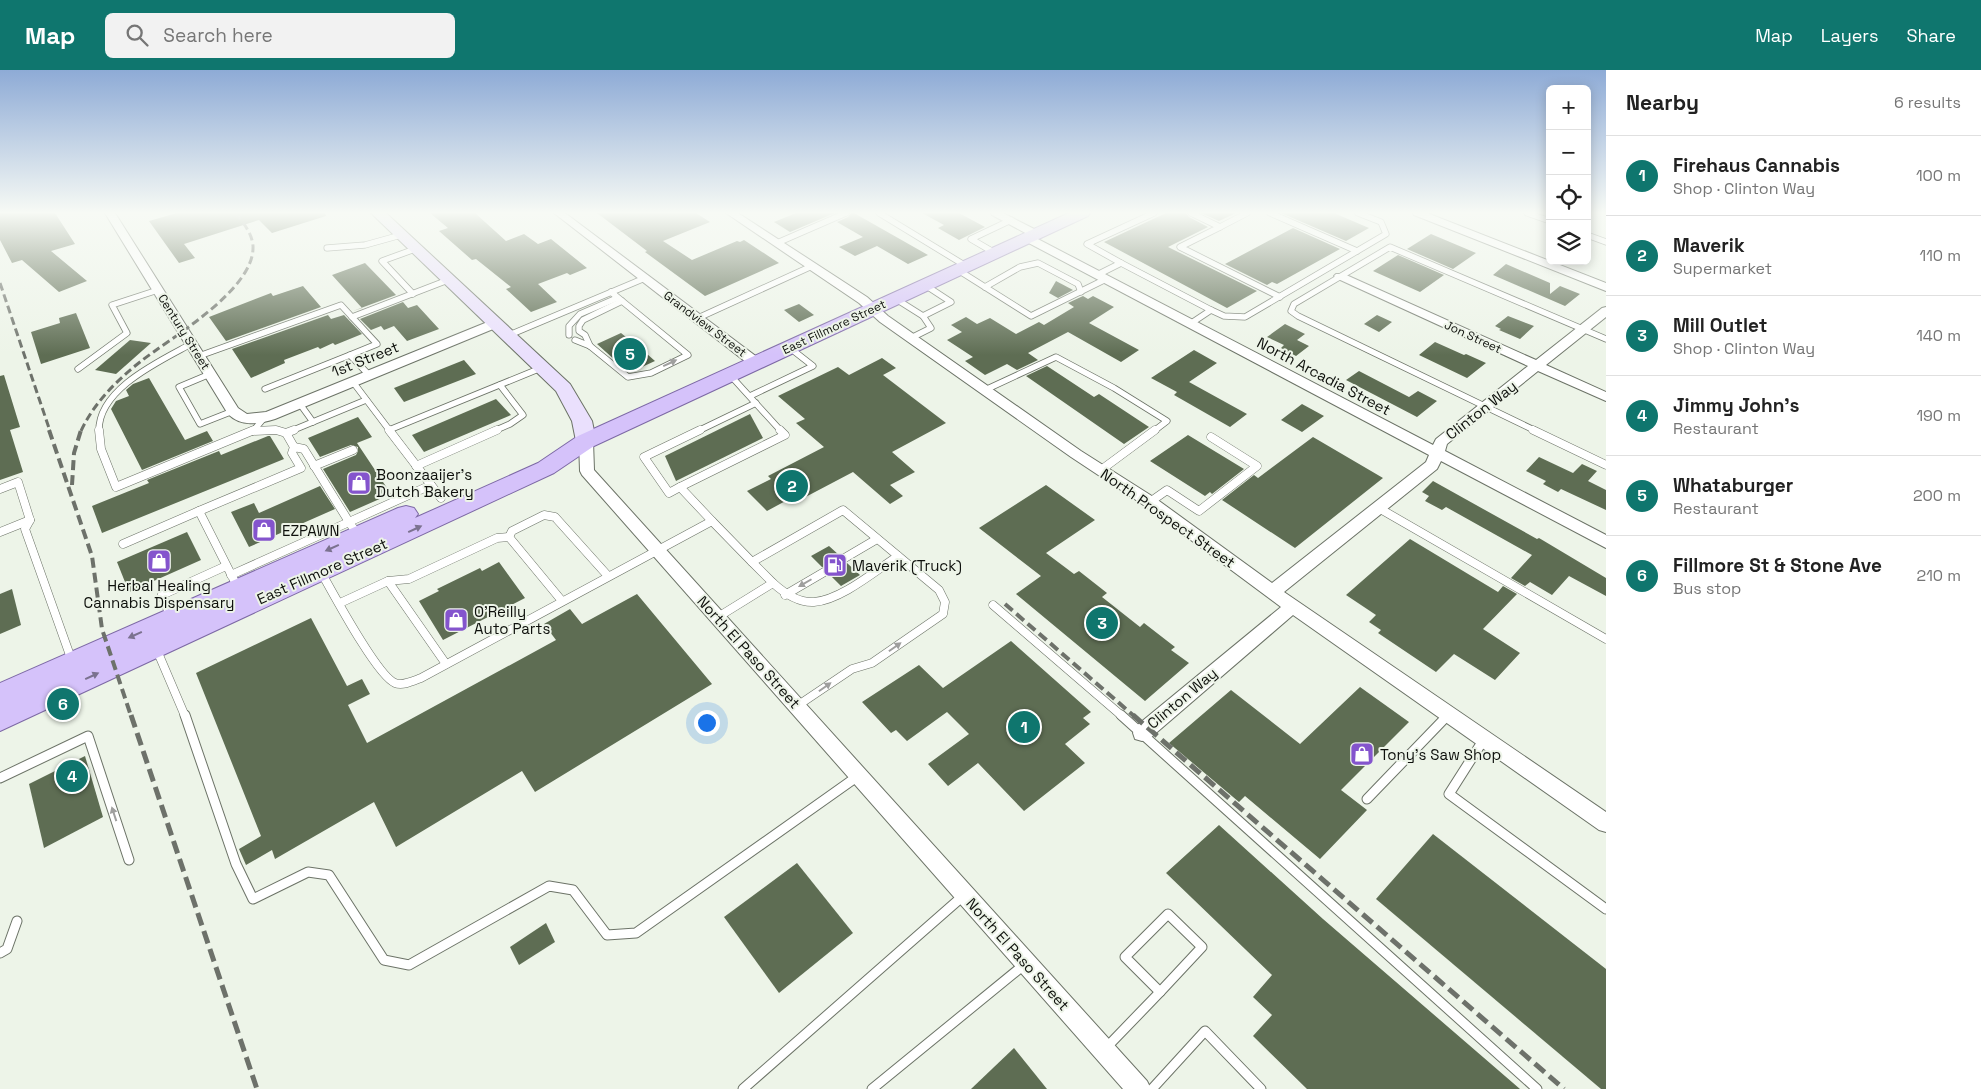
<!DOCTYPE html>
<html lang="en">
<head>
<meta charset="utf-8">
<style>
	:root { --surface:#fff; --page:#f2f2f2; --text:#222; --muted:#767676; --line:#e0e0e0; --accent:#0f766e }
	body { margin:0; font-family:"Space Grotesk",sans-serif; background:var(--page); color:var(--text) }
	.controls { position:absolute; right:15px; top:15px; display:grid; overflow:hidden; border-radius:8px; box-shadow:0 2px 12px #0003 }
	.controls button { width:45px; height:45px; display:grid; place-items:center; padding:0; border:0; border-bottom:1px solid var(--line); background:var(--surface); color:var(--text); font:25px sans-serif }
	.you { position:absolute; left:706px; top:652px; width:18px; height:18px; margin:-12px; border:4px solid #fff; border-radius:50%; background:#1a73e8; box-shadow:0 0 0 8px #1a73e833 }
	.badge { display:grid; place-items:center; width:32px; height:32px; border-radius:50%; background:var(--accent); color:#fff; font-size:16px; font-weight:700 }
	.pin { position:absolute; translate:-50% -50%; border:2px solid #fff; box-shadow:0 1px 5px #0006 }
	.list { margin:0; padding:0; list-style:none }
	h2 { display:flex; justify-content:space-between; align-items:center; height:65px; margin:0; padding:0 20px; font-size:21px }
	h2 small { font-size:16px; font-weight:400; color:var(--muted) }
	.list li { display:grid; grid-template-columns:32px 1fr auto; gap:15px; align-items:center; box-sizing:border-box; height:80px; padding:0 20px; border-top:1px solid var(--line) }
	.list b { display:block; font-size:19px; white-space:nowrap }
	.list p { margin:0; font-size:16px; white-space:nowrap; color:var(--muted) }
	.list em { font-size:16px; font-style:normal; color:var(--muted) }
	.icon { flex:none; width:28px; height:28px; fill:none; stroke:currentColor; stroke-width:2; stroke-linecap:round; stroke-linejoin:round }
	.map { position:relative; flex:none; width:1606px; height:1019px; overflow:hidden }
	header { display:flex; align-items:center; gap:30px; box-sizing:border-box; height:70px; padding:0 25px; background:var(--accent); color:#fff }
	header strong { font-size:24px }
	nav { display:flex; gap:28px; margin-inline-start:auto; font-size:18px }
	.search { width:350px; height:45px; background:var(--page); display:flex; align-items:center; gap:12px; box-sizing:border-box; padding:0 18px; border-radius:8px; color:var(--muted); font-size:19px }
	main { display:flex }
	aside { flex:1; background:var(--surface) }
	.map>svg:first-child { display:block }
</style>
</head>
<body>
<header>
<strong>Map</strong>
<div class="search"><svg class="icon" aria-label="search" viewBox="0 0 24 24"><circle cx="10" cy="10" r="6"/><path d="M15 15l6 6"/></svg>Search here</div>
<nav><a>Map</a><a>Layers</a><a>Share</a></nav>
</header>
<main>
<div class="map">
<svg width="1606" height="1019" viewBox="0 0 1606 1019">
	<rect width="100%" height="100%" fill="#edf4e8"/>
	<g fill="#5e6d53">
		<polygon points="0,143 55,143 75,174 51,181 87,211 59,222 22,190 12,193 0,170"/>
		<polygon points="177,143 325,143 326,146 272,163 259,150 184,174 195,188 179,193 149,151"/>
		<polygon points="430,143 475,143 506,171 524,164 538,174 551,169 587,198 570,205 567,203 538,214 557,232 531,242 506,219 511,217 476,189 472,190 439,161 448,158"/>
		<polygon points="597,143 696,143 710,152 663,171 692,190 737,171 740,172 744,170 779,193 705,226 645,182 647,181"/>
		<polygon points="796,143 835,143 790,162 774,152"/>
		<polygon points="851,143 854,143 928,185 908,194 877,176 855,186 839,177 863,167 837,152 848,147"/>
		<polygon points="922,143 959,143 985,157 959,170 938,158 944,155"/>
		<polygon points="1166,143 1186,143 1189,147 1208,157 1168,177 1257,221 1227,238 1104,172"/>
		<polygon points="1201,143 1236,143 1219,151"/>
		<polygon points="1281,143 1334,143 1369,158 1346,171"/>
		<polygon points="1293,158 1340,179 1277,214 1272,212 1267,215 1225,194"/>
		<polygon points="1431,164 1476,183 1453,199 1407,179"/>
		<polygon points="1398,185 1444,205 1420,222 1373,201"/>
		<polygon points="365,193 396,225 353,241 362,238 332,205"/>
		<polygon points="1506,194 1550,213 1550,224 1560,216 1580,224 1565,236 1493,205"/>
		<polygon points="1056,211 1073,220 1058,228 1049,223"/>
		<polygon points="303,216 321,237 226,271 209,247 271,223 273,226"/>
		<polygon points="1083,226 1088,229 1093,226 1114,237 1089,253 1139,280 1121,292 1068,262 1028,283 1038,290 1017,300 1007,294 985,305 965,291 973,287 947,270 962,262 951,255 966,247 977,254 990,248 1016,264 1039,252 1044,255 1074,237 1068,233"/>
		<polygon points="403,232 408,238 417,235 439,259 407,271 394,256 384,260 381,256 371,260 360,249"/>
		<polygon points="799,234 814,245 799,252 784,240"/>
		<polygon points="76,243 90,278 41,294 31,262 60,253 59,248"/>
		<polygon points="328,245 331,249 344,245 362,264 335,275 333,273 320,279 318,277 284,290 285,293 251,308 232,279"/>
		<polygon points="1377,245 1392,252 1379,262 1364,254"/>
		<polygon points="1508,246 1534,256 1520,269 1499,260 1501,259 1495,256"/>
		<polygon points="1285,254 1305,264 1297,270 1309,276 1296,286 1281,278 1284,275 1267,267"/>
		<polygon points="621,263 647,284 655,291 633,301 629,297 625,299 597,274"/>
		<polygon points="130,270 151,273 116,304 95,300"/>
		<polygon points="1435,272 1464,285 1466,284 1486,293 1467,308 1419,285"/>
		<polygon points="1194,280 1217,293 1189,312 1247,344 1230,357 1174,325 1177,322 1151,308"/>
		<polygon points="882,288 896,298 883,305 946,353 892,382 915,402 890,415 903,426 890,434 853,402 796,432 791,428 767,441 747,421 771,409 768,406 824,377 796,353 805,349 778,326 838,297 849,305"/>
		<polygon points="464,290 476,304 404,332 394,318"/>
		<polygon points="1047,296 1094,327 1099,324 1149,357 1124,374 1026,306"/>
		<polygon points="1359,301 1409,327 1418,321 1437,331 1417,347 1346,310"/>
		<polygon points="4,305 20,357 10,360 23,402 0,410 0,306"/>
		<polygon points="149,308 185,370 207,361 213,371 142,400 111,339 116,331 129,326 126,320 133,314"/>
		<polygon points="496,329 511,345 424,382 412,365"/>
		<polygon points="1302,334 1324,346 1302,362 1281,350"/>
		<polygon points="750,344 763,368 676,411 665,386"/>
		<polygon points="358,347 372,367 357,373 391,424 350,442 323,399 356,385 358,381 358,377 351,375 320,387 308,368"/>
		<polygon points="1188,365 1244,399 1212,424 1210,422 1205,426 1150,391"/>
		<polygon points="268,366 270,366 284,389 102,463 92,436 149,413 147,410 219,381 221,385"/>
		<polygon points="1313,367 1383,408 1295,478 1222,430 1254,405 1258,408"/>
		<polygon points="1539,387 1573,403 1582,394 1597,401 1588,411 1606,420 1606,440 1561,419 1558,422 1543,414 1546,411 1526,401"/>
		<polygon points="1433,411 1537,469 1539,468 1606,508 1606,526 1569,506 1552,525 1530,512 1525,516 1511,508 1532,485 1446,437 1442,440 1425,431 1429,426 1422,422"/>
		<polygon points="1046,415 1095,450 1046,483 1074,504 1079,501 1107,523 1102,527 1140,557 1144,553 1175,577 1171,580 1189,593 1145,631 1016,524 1041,506 979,458"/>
		<polygon points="320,416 335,439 249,477 231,442 254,433 259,443"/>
		<polygon points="187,462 201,490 129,522 117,492"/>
		<polygon points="1410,469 1498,522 1503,516 1517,524 1483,559 1520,583 1495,610 1454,584 1436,602 1378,563 1381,560 1369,552 1376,545 1346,525"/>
		<polygon points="829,476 839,485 837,490 840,494 847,493 860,505 841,516 830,505 832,500 829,496 822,497 811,486"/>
		<polygon points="499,492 525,528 443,570 419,531 439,521 437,519 480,498 482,501"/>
		<polygon points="12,519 21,555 0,564 0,524"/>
		<polygon points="637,524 712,614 535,722 522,701 396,777 374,732 275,789 272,780 246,795 239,779 261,766 196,603 311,548 347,616 362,609 370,624 348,635 367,673 556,570 544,554 570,539 582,554"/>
		<polygon points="1011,571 1091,642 1083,648 1090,654 1065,674 1085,693 1024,741 978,693 948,716 928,694 969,664 947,642 907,671 896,660 891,663 862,632 919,595 943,618"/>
		<polygon points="1360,617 1409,652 1341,720 1367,740 1320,789 1245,726 1239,732 1169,673 1231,620 1300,674"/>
		<polygon points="85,686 103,747 44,778 29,714"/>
		<polygon points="1219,755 1323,849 1520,1019 1307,1019 1253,966 1272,945 1253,927 1272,905 1166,803"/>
		<polygon points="1433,764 1606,899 1606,1019 1601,1019 1376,829"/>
		<polygon points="797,793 853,863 779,923 724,847"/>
		<polygon points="546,853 555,872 519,895 510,877"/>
		<polygon points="1014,978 1047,1019 971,1019"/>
	</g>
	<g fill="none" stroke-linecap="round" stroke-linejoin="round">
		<g stroke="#6c7367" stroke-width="7">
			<g id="lane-far2">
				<polyline points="879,143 966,196"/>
				<polyline points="1191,143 1220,157 1180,177 1280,227"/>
				<polyline points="1270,143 1357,181"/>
				<polyline points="1527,143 1550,151"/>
				<polyline points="1220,157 1247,143"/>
				<polyline points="1587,165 1606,172"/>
				<polyline points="777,173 846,143"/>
				<polyline points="327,178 365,175 401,165"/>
				<polyline points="995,183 971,169 1011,150"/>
				<polyline points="1121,193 1087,174 1154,143"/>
				<polyline points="958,200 1031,246 1106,209"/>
				<polyline points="1097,205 1121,193 1211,240 1190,254"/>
				<polyline points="985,217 1020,197 1038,193 1078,214 1081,222"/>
				<polyline points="413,224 382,191 415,179"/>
				<polyline points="896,229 923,246"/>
				<polyline points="1211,240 1224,246 1245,247 1386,164 1381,152 1358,143"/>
				<polyline points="698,248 812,196"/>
				<polyline points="569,265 569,256 580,244 617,228"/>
				<polyline points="507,266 645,208"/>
				<polyline points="911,268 931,258 923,246 951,232 925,215"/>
				<polyline points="575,270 590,276 628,307 651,303 688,285 611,222"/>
				<polyline points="590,276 585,265 579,261 579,256 583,250 622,231"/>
				<polyline points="199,286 341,235 352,247"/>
				<polyline points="78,299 127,263 112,235 158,220"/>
				<polyline points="210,304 179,317 200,354 233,341"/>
				<polyline points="369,305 350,285 377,274 352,247 448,210"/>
				<polyline points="730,305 781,361"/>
				<polyline points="353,312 390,361"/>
				<polyline points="265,319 350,285"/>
				<polyline points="985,320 1056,287 1114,318 1167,351 1154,361"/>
				<polyline points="750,326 813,296 790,278"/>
				<polyline points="300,334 313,352"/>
				<polyline points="389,360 541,298"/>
				<path d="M99 361C98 319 160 291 191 274"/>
				<polyline points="253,361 265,347"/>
				<polyline points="253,361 279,361"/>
				<polyline points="291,361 366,330"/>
				<polyline points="494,361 510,354 523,345 500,315"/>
				<polyline points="698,361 756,333"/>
				<polyline points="1536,361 1298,246 1291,241 1294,234 1390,177 1606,269"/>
			</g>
		</g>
		<g stroke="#6c7367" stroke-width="9">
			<g id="lane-far1">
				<polyline points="99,360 101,379 116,417 254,360"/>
				<polyline points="389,360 441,428"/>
				<polyline points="1533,360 1606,395"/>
				<polyline points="286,363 294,360"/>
				<polyline points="294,377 304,379 349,452 431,415"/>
				<polyline points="314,396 353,380"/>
				<polyline points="416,396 497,360"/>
				<polyline points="1101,400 1155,360"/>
				<polyline points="680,417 669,423 644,387 700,360"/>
				<polyline points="0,419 18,412 30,450 0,462"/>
				<polyline points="1150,432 1167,420 1199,441 1257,396 1211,367"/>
				<polyline points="1377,437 1606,569"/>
				<polyline points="30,450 25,459 72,591"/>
				<polyline points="712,451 680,417 785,365 780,360"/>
				<polyline points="509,467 512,461 544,445 555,447 608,506"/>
				<polyline points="123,474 199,441"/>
				<polyline points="843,489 877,469"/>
				<path d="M321 502C333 523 377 606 395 613 403 616 413 611 421 608L712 451 752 492"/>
				<polyline points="231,505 349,452 358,465"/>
				<polyline points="388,511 446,594"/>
				<path d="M773 513C784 523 798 533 814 532 841 530 875 501 898 486"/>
				<polyline points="238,518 199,441 301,398 292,383 294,377 286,363 276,360 253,361"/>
				<polyline points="785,525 826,501"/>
				<polyline points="340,533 388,511 409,509 497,468 509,467 562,531"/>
				<polyline points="993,535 1122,646"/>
				<polyline points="718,547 773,513 752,492 843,440 939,520 945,532 943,544 872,593 852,599 797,636"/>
				<polyline points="171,548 162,525 226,496"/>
				<polyline points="156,578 185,646"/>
				<polyline points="1447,646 1449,644"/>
			</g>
		</g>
		<g stroke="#6c7367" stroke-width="11">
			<g id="lane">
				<polyline points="185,645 236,794 253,829 308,802 329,805 384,890 409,895 549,816 573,820 607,865 636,863 858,706"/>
				<polyline points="1121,645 1537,1019"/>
				<polyline points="1484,669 1449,724 1606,839"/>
				<polyline points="0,708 88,666 129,790"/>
				<polyline points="1367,729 1448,645"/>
				<polygon points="1168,844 1202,877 1160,922 1125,887"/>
				<polyline points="0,883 7,879 17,851"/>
				<polyline points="1105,979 1160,922"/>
				<polyline points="743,1019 963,826"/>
				<polyline points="872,1019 1025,894"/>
				<polyline points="1152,1019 1205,961 1261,1019"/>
			</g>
		</g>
		<g stroke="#6c7367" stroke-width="2">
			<g id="street">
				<path d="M105 143H115L238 338 247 344 266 342 490 251 494 250 500 254 498 257 275 349C259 354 241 357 228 344Z"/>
				<polygon points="554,143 565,143 761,290 762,293 761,296 751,296"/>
				<polygon points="726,143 738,143 867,227 888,246 1081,381 1155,428 1272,513 1426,392 1429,385 1023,170 1021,168 1023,166 1031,166 992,145 991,143 1003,143 1040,162 1042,164 1040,166 1032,166 1433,375 1436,369 1528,296 1336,208 1334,206 1336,204 1344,204 1536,290 1602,238 1606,237 1606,247 1546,295 1606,322 1606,331 1538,301 1447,374 1445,381 1606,465 1606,478 1441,391 1437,399 1284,522 1606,742 1606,762 1599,760 1293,545 1149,669 1142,671 1135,669 1133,663 1135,657 1281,537 1145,436 1071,387 880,252 859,233"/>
				<polygon points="1413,143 1427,143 1606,213 1606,221 1414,145"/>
				<polygon points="586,366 591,368 593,371 594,400 1147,1011 1151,1019 1123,1019 582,405 580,401 579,371 581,368"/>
			</g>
		</g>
		<g stroke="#6c7367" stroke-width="2">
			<polygon id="secondary" points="371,143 386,143 570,314 592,351 596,371 593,376 586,378 579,376 576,371 572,351 556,321"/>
		</g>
		<g stroke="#7d69a5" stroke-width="2">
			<polygon id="primary" points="1069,143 1090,143 1088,146 594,376 554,403 0,661 0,613 398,438 406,436 414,438 418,444 415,448 538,393 578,366"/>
		</g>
		<use href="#lane-far2" stroke="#fff" stroke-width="5.5"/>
		<use href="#lane-far1" stroke="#fff" stroke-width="8"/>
		<use href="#lane" stroke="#fff" stroke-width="9"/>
		<use href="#street" fill="#fff" fill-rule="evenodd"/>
		<use href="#secondary" fill="#eae0fd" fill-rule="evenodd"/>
		<use href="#primary" fill="#d5c2fa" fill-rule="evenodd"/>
		<g stroke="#6d716a" stroke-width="3" stroke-dasharray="8 4" stroke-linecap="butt">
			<polyline points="0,213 50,361"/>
			<path d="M81 361C94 333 116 311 140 292 170 268 255 220 253 176 252 163 243 152 235 143"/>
		</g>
		<g stroke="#6d716a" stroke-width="4" stroke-dasharray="10 5" stroke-linecap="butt">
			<polyline points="49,360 92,486 102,559 131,646"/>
			<polyline points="72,415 74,383 81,360"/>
			<polyline points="1005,534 1134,646"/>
		</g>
		<g stroke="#6d716a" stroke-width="5" stroke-dasharray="13 6" stroke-linecap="butt">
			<polyline points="131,645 257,1019"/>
			<polyline points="1133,645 1564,1019"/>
		</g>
	</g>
	<defs><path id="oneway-solid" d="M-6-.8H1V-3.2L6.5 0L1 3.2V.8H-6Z" transform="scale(1.25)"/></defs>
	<g fill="#9f9f9e">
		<use href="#oneway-solid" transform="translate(670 293) rotate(-25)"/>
		<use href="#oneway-solid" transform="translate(805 513) rotate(150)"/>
		<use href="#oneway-solid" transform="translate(895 577) rotate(-35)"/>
		<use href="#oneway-solid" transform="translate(825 617) rotate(-35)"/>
		<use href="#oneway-solid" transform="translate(114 744) rotate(-108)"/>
	</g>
	<g fill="#7b728f">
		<use href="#oneway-solid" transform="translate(415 459) rotate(-25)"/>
		<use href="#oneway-solid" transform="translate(332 478) rotate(156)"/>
		<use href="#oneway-solid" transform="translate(135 565) rotate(156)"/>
		<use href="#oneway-solid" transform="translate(92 606) rotate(-25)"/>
	</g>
	<linearGradient id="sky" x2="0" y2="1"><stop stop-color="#8eabd6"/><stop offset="0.5" stop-color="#f7faf5"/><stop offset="1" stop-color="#f7faf5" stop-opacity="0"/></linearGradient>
	<rect width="1606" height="285" fill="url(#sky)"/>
	<defs>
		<g id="shop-square" transform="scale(1.25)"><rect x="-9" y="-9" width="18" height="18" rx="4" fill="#8454cd" stroke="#edf4e8"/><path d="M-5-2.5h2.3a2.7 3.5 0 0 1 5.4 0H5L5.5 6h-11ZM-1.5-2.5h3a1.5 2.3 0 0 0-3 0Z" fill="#fff"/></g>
		<g id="fuel-square" transform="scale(1.25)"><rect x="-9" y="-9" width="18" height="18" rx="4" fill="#8454cd" stroke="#edf4e8"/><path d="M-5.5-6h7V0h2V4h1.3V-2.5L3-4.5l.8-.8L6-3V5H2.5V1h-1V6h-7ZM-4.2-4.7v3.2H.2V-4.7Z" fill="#fff"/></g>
	</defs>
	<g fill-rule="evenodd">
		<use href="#shop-square" x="359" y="413"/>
		<use href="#shop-square" x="264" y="460"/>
		<use href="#shop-square" x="159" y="491"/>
		<use href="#fuel-square" x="835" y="495"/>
		<use href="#shop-square" x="456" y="550"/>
		<use href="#shop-square" x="1362" y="684"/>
	</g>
	<g text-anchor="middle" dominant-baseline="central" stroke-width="4" stroke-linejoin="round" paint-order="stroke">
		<g font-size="12" fill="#0e100c" stroke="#edf4e8">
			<text transform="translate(705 254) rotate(37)">Grandview Street</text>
			<text transform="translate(834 257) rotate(-25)">East Fillmore Street</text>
			<text transform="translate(184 262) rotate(58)">Century Street</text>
			<text transform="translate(1473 267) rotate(25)">Jon Street</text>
		</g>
		<g font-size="15" fill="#0e100c" stroke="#edf4e8">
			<text transform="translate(365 289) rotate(-22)">1st Street</text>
			<text transform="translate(1324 306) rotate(28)">North Arcadia Street</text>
			<text transform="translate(1481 340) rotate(-38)">Clinton Way</text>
			<text transform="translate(1168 448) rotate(35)">North Prospect Street</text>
			<text transform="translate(322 501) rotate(-24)">East Fillmore Street</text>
			<text transform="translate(749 582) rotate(48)">North El Paso Street</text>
			<text transform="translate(1182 628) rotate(-40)">Clinton Way</text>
			<text transform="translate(1018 884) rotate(48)">North El Paso Street</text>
		</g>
		<g font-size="15" fill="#0e100c" stroke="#edf4e8" text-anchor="start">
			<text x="376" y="404">Boonzaaijer's<tspan x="376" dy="17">Dutch Bakery</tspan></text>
			<text x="282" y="460">EZPAWN</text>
			<text x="852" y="495">Maverik (Truck)</text>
			<text x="159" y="515" text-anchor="middle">Herbal Healing<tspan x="159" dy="17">Cannabis Dispensary</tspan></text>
			<text x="474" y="541">O'Reilly<tspan x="474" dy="17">Auto Parts</tspan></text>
			<text x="1380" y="684">Tony's Saw Shop</text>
		</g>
	</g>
</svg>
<div class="controls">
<button>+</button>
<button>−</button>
<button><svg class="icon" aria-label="locate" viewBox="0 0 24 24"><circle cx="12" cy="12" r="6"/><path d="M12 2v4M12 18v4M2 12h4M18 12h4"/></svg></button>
<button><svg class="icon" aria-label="layers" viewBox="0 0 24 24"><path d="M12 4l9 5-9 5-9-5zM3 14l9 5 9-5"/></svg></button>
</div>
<div class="you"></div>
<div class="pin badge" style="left:1024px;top:657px">1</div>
<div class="pin badge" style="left:792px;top:416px">2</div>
<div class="pin badge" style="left:1102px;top:553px">3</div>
<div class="pin badge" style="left:72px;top:706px">4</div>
<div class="pin badge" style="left:630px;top:284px">5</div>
<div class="pin badge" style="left:63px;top:634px">6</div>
</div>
<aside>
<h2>Nearby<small>6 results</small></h2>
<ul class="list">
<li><span class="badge">1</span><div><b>Firehaus Cannabis</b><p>Shop · Clinton Way</p></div><em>100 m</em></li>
<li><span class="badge">2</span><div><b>Maverik</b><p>Supermarket</p></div><em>110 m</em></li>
<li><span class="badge">3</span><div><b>Mill Outlet</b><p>Shop · Clinton Way</p></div><em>140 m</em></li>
<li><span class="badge">4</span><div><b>Jimmy John's</b><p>Restaurant</p></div><em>190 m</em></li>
<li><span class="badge">5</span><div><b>Whataburger</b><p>Restaurant</p></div><em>200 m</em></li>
<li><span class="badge">6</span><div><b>Fillmore St &amp; Stone Ave</b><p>Bus stop</p></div><em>210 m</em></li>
</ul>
</aside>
</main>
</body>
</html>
